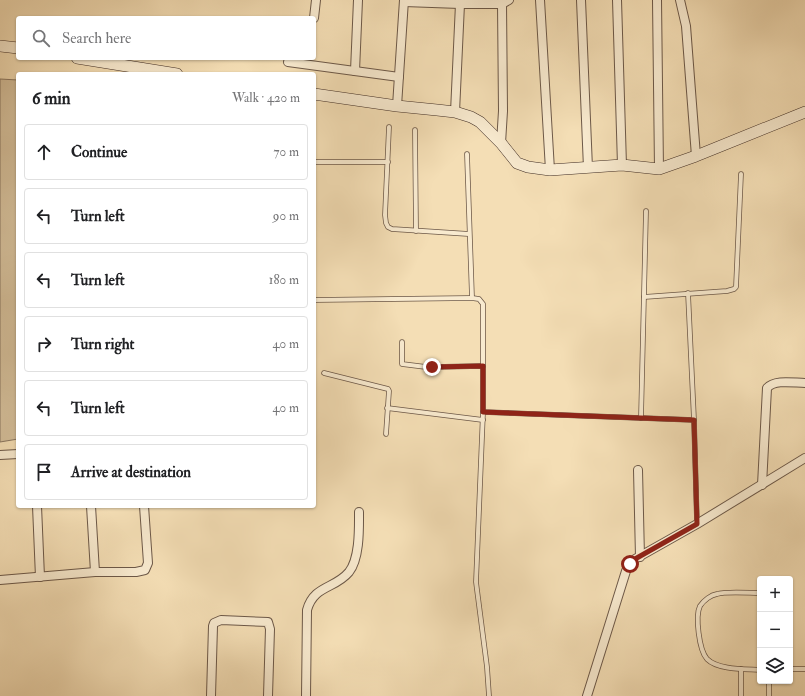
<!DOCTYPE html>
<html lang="en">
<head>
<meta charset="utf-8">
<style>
	:root { --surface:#fff; --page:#f2f2f2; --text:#202124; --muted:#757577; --line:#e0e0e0 }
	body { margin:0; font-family:"IM FELL Double Pica",serif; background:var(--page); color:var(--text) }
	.controls { position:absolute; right:12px; bottom:12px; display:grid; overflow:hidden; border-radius:4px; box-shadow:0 1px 3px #0004 }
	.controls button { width:36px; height:36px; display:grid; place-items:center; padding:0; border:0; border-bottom:1px solid var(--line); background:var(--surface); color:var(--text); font:20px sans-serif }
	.stop { position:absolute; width:12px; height:12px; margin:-9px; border:3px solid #8f2418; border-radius:50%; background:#fff }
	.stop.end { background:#8f2418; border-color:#fff; box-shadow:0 1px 4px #0008 }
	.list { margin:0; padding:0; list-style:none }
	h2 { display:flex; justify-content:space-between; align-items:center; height:52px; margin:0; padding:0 16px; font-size:17px }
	h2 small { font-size:13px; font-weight:400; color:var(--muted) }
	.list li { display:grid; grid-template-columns:26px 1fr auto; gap:12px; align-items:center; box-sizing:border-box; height:56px; margin:0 8px 8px; padding:0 8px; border:1px solid var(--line); border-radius:4px }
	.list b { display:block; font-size:15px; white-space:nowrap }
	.list em { font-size:13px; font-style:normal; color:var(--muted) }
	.icon { flex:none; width:22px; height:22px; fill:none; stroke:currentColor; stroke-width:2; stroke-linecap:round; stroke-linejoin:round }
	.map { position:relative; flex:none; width:805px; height:696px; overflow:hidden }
	.search { position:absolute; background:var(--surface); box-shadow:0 1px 3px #0004; left:16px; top:16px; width:300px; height:44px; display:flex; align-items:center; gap:10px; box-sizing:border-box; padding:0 14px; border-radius:4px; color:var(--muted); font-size:15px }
	.panel { position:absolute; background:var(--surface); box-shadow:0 1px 3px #0004; left:16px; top:72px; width:300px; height:436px; border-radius:4px }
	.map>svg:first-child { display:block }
</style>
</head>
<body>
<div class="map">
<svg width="805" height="696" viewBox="0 0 805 696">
	<rect width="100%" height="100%" fill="#f4deb5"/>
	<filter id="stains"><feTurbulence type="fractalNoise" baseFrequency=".005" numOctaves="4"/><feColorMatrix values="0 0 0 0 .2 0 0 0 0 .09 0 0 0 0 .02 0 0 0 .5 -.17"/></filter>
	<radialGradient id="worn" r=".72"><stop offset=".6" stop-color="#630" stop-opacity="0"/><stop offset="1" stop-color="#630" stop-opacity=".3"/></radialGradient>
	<polygon fill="#d5c09c" stroke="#8a7660" points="0,79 18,80 18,439 0,442"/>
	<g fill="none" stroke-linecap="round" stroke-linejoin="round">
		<g stroke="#6c5848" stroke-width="5.5">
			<g id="lane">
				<polyline points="389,127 385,215 386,223 388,227 392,229 469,234"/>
				<polyline points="415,130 416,231"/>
				<polyline points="467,154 472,298"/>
				<polyline points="314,162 388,162"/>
				<polyline points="688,293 694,420 697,524"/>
				<polyline points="644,297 727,291 734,289 736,287 741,174"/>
				<polyline points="314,300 472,298 479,299 483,304 483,412 476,582 487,667 489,696"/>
				<polyline points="402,342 402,364 426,367"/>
				<polyline points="432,367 483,366"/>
				<polyline points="324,373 388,389 389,391 386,434"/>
				<polyline points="387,408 483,420"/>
				<polyline points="483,412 694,420"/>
				<polyline points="641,418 646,211"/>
				<path d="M760 593C750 593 726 591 717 594 711 595 704 600 700 606 695 616 699 650 707 659 718 670 745 669 760 670"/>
				<polyline points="790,669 805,669"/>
				<polyline points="769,681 769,696"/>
				<polyline points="741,696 741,669"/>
			</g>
		</g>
		<g stroke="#6c5848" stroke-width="10">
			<g id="street">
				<polyline points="540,0 550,170"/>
				<polyline points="581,0 588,168"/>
				<polyline points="617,0 622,165"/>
				<polyline points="657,0 659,169"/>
				<polyline points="680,0 686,26 696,156"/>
				<polyline points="404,2 460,4 502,4 509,0"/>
				<polyline points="314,18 316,0"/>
				<polyline points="288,62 399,77"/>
				<polyline points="355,71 358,0"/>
				<polyline points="397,106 404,0"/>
				<polyline points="455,112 460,4"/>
				<polyline points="501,143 503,111 502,4"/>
				<polyline points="0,455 18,454"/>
				<polyline points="638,470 640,557"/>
				<path d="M762 485 767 388C775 379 794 383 805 383"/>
				<polyline points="37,506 40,577"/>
				<polyline points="91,506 95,572"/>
				<polyline points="0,580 95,572 136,572 145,570 148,563 144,506"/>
				<polyline points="211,696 213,626 214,623 221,620 268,622 270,629 268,696"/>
				<path d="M306 696 307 610C314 585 335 589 349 572 360 558 359 528 359 512"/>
				<polyline points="587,696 626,571 630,564 635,559 697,524 805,458"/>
			</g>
		</g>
		<g stroke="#3e2b23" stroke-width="12">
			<g id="secondary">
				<polyline points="0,46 18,48"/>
				<polyline points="77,58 177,74"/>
				<polyline points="314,94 397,106 437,110 455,112 471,117 480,122 501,143 517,163 528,167 550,170 622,165 659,169 696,156 805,112"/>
			</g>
		</g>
		<use href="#lane" stroke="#f8eacf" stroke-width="4"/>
		<use href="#street" stroke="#f8eacf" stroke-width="8"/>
		<use href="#secondary" stroke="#f8eacf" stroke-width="11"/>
	</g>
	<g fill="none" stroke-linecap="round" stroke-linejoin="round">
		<polyline stroke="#8f2418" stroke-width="5" points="432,367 483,366 483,412 694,420 697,524 635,559 630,564"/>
	</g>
	<rect width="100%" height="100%" filter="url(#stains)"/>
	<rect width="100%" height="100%" fill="url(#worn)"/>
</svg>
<div class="controls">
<button>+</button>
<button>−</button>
<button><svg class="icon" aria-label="layers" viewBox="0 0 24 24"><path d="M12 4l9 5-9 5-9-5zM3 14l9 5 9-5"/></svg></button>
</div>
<div class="stop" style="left:630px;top:564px"></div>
<div class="stop end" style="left:432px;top:367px"></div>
<div class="search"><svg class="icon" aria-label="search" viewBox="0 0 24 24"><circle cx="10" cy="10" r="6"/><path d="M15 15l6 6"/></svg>Search here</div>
<section class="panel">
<h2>6 min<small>Walk · 420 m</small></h2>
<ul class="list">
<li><svg class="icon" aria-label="ahead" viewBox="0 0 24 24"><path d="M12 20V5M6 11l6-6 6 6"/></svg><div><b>Continue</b></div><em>70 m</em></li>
<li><svg class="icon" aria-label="left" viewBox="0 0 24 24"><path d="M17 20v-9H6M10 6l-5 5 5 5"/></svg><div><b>Turn left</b></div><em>90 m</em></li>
<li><svg class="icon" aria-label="left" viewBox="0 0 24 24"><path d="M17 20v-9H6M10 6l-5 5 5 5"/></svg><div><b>Turn left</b></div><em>180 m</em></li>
<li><svg class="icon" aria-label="right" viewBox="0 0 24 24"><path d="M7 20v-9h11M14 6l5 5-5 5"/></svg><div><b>Turn right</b></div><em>40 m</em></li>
<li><svg class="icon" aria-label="left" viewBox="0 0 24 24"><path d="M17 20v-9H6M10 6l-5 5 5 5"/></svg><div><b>Turn left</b></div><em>40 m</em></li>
<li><svg class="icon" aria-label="arrive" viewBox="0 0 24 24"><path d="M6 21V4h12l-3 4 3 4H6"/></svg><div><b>Arrive at destination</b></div></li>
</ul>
</section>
</div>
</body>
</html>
